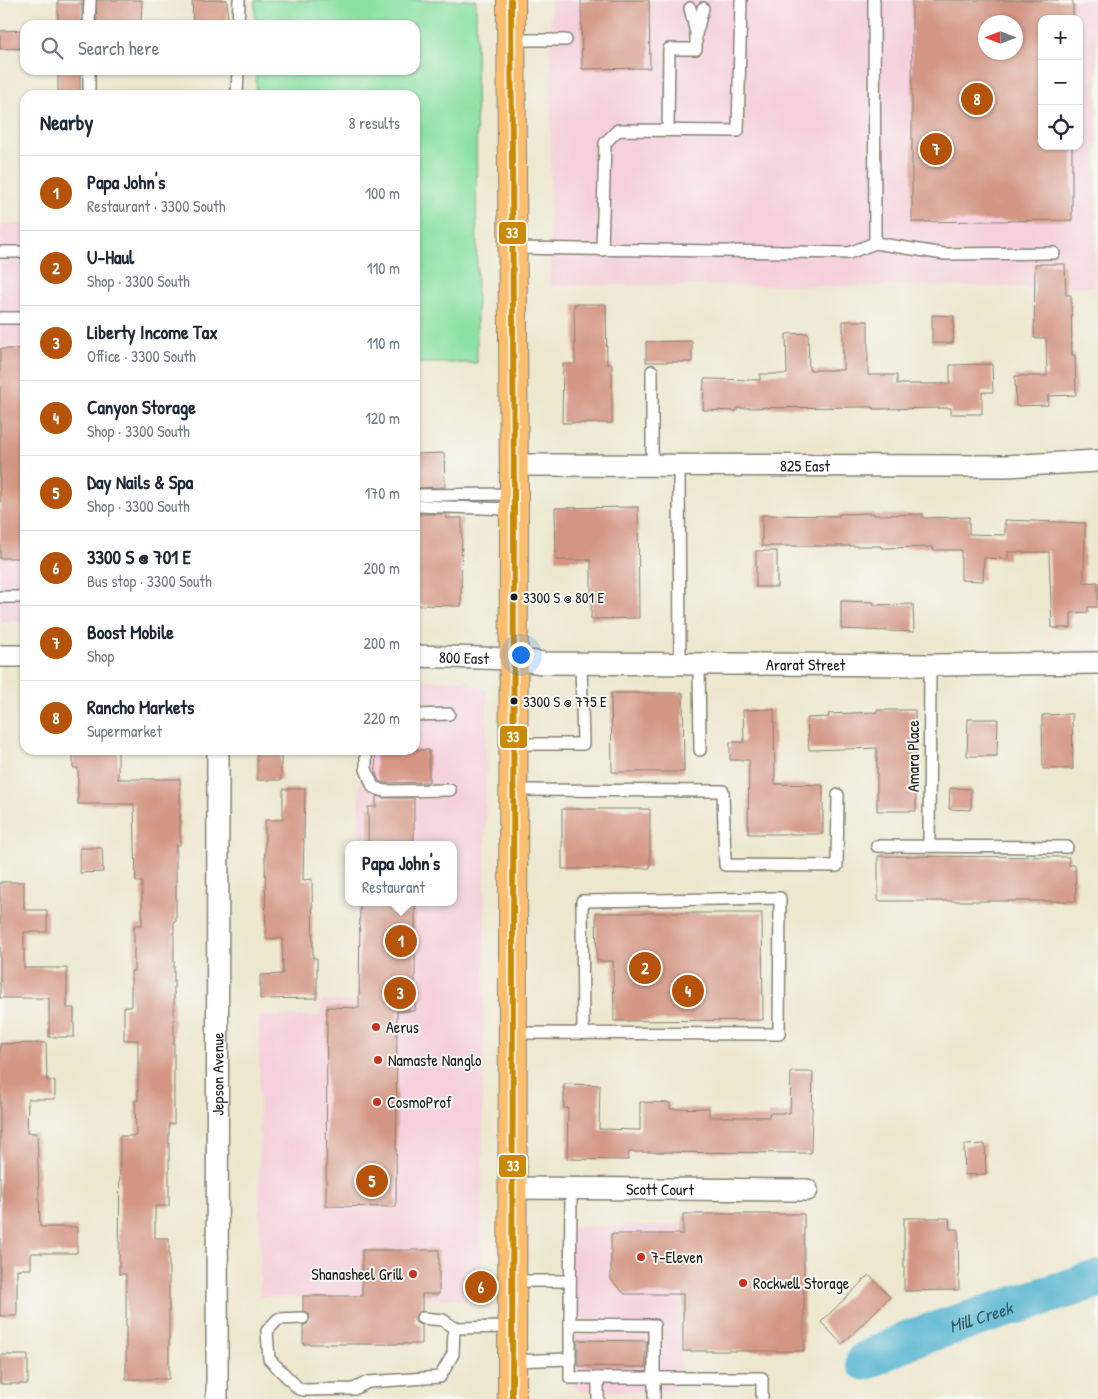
<!DOCTYPE html>
<html lang="en">
<head>
<meta charset="utf-8">
<style>
	:root { --surface:#fff; --page:#f2f2f3; --text:#1f2937; --muted:#747a83; --line:#e0e1e3; --accent:#b45309 }
	body { margin:0; font-family:"Patrick Hand",sans-serif; background:var(--page); color:var(--text) }
	.controls { position:absolute; right:15px; top:15px; display:grid; overflow:hidden; border-radius:10px; box-shadow:0 1px 4px #0004 }
	.controls button { width:45px; height:45px; display:grid; place-items:center; padding:0; border:0; border-bottom:1px solid var(--line); background:var(--surface); color:var(--text); font:25px sans-serif }
	.compass { position:absolute; left:978px; top:15px; width:45px; height:45px; border-radius:50%; background:var(--surface); box-shadow:0 1px 4px #0004; rotate:270deg }
	.you { position:absolute; left:520px; top:654px; width:18px; height:18px; margin:-12px; border:4px solid #fff; border-radius:50%; background:#1a73e8; box-shadow:0 0 0 8px #1a73e833 }
	.badge { display:grid; place-items:center; width:32px; height:32px; border-radius:50%; background:var(--accent); color:#fff; font-size:16px; font-weight:700 }
	.pin { position:absolute; translate:-50% -50%; border:2px solid #fff; box-shadow:0 1px 5px #0006 }
	.popup { position:absolute; left:345px; top:841px; width:112px; height:65px; box-sizing:border-box; display:grid; place-content:center; border-radius:10px; background:var(--surface); filter:drop-shadow(0 1px 4px #0005); font-size:16px; white-space:nowrap; color:var(--muted) }
	.popup b { font-size:19px; color:var(--text) }
	.popup::after { content:''; position:absolute; left:50%; top:100%; margin-left:-10px; border:10px solid transparent; border-top-color:var(--surface) }
	.list { margin:0; padding:0; list-style:none }
	h2 { display:flex; justify-content:space-between; align-items:center; height:65px; margin:0; padding:0 20px; font-size:21px }
	h2 small { font-size:16px; font-weight:400; color:var(--muted) }
	.list li { display:grid; grid-template-columns:32px 1fr auto; gap:15px; align-items:center; box-sizing:border-box; height:75px; padding:0 20px; border-top:1px solid var(--line) }
	.list b { display:block; font-size:19px; white-space:nowrap }
	.list p { margin:0; font-size:16px; white-space:nowrap; color:var(--muted) }
	.list em { font-size:16px; font-style:normal; color:var(--muted) }
	.icon { flex:none; width:28px; height:28px; fill:none; stroke:currentColor; stroke-width:2; stroke-linecap:round; stroke-linejoin:round }
	.map { position:relative; flex:none; width:1098px; height:1399px; overflow:hidden }
	.search { position:absolute; background:var(--surface); box-shadow:0 1px 4px #0004; left:20px; top:20px; width:400px; height:55px; display:flex; align-items:center; gap:12px; box-sizing:border-box; padding:0 18px; border-radius:15px; color:var(--muted); font-size:19px }
	.panel { position:absolute; background:var(--surface); box-shadow:0 1px 4px #0004; left:20px; top:90px; width:400px; height:665px; border-radius:15px }
	.map>svg:first-child { display:block }
</style>
</head>
<body>
<div class="map">
<svg width="1098" height="1399" viewBox="0 0 1098 1399">
	<rect width="100%" height="100%" fill="#f6f6f2"/>
	<filter id="ink" filterUnits="userSpaceOnUse"><feTurbulence type="fractalNoise" baseFrequency=".02" numOctaves="2"/><feDisplacementMap in="SourceGraphic" scale="10" xChannelSelector="R" yChannelSelector="G"/><feConvolveMatrix kernelMatrix="1 2 1 2 8 2 1 2 1" color-interpolation-filters="sRGB"/></filter>
	<filter id="wash" filterUnits="userSpaceOnUse"><feTurbulence type="fractalNoise" baseFrequency=".0096" numOctaves="4" result="noise"/><feDisplacementMap in="SourceGraphic" scale="20" xChannelSelector="R" yChannelSelector="G"/><feGaussianBlur stdDeviation="1.12" result="paint"/><feColorMatrix in="noise" values="0 0 0 0 0 0 0 0 0 0 0 0 0 0 0 0 0 1.4 0 .05"/><feComposite in="paint" operator="in"/></filter>
	<g filter="url(#wash)">
		<rect width="100%" height="100%" fill="#ede7ce"/>
		<g fill="#f5cfdb" fill-rule="evenodd">
			<path d="M551 0H1096L1095 287 550 285ZM1042 19H1079V146H1042ZM986 22H1016V52H986Z"/>
			<rect x="0" y="224" width="25" height="397"/>
			<polygon points="415,680 467,680 487,691 481,1300 260,1297 259,1016 320,1016 321,1001 357,1001 358,902 454,902 454,845 359,845 360,750 415,750"/>
			<polygon points="682,1225 681,1381 671,1391 580,1391 567,1380 566,1227"/>
		</g>
		<polygon fill="#8be1a3" stroke="#547e60" points="255,0 476,0 477,363 415,363 415,95 256,95 256,70 415,70 415,25 255,25"/>
		<g fill="none" stroke-linecap="round" stroke-linejoin="round">
			<path stroke="#50b2cf" stroke-width="39" id="s1" d="M865 1361 910 1339 1098 1279"/>
		</g>
		<g id="blocks">
			<g fill="#d49684" fill-rule="evenodd">
				<rect x="58" y="0" width="24" height="25"/>
				<polygon points="97,0 142,0 141,25 96,25"/>
				<polygon points="192,0 227,0 228,25 193,25"/>
				<polygon points="581,0 649,0 650,68 582,69"/>
				<path d="M912 0H1073V19H1042V146H1072V220L912 222ZM986 22H1016V52H986Z"/>
				<polygon points="25,30 25,48 0,49 0,31"/>
				<rect x="58" y="70" width="22" height="25"/>
				<polygon points="1035,264 1065,264 1066,295 1071,295 1072,355 1075,355 1076,395 1048,396 1048,405 1016,406 1015,376 1047,376 1046,338 1034,338"/>
				<polygon points="574,304 606,304 607,364 612,364 612,423 562,423 563,364 575,364"/>
				<polygon points="932,315 954,316 953,343 932,343"/>
				<polygon points="843,321 868,321 868,375 897,375 897,384 950,384 950,365 992,364 993,392 982,392 982,414 951,414 951,408 873,409 873,407 737,408 737,411 703,410 704,379 760,380 760,374 787,374 786,334 808,333 809,370 843,370"/>
				<polygon points="692,341 692,362 646,362 646,342"/>
				<rect x="0" y="349" width="25" height="209"/>
				<polygon points="444,453 445,487 415,488 415,454"/>
				<polygon points="638,507 639,618 591,619 591,560 556,560 555,508"/>
				<polygon points="874,513 874,515 923,514 923,518 969,517 969,534 1005,535 1005,520 1085,523 1084,583 1098,582 1098,607 1088,607 1088,612 1071,613 1071,628 1052,628 1049,552 1008,552 1008,559 984,558 983,581 961,580 961,550 933,550 933,547 881,548 881,546 762,546 762,515 839,516 839,514"/>
				<polygon points="415,514 446,514 446,518 462,518 461,606 415,605"/>
				<rect x="756" y="551" width="21" height="36"/>
				<polygon points="841,601 874,602 874,605 913,604 914,632 841,629"/>
				<polygon points="611,693 683,693 684,772 612,772"/>
				<polygon points="774,709 775,784 823,785 823,834 748,834 749,760 730,760 730,742 744,742 743,710"/>
				<polygon points="877,710 915,710 916,811 877,811 877,748 809,750 807,718 829,717 828,714 877,712"/>
				<polygon points="1072,714 1073,769 1043,769 1042,715"/>
				<polygon points="968,719 998,719 997,756 967,756"/>
				<polygon points="73,750 118,750 118,779 180,779 180,845 176,845 176,921 174,921 174,1124 169,1124 169,1206 155,1206 155,1238 169,1238 169,1379 126,1379 126,1274 119,1274 120,1136 136,1136 135,1100 138,1100 138,1040 124,1040 124,1007 131,1007 131,971 134,971 134,925 142,925 142,882 136,882 134,804 78,804 78,768 73,768"/>
				<rect x="257" y="750" width="24" height="30"/>
				<polygon points="375,750 429,750 429,782 385,783 379,781 376,773"/>
				<polygon points="950,788 971,789 971,810 949,809"/>
				<polygon points="283,789 305,789 303,880 312,879 313,958 317,958 317,998 260,999 260,975 283,974 282,938 266,939 265,857 265,820 283,820"/>
				<polygon points="376,796 384,798 414,798 414,845 368,845 368,807 376,807"/>
				<polygon points="562,809 650,809 650,868 562,869"/>
				<polygon points="80,848 102,848 103,872 80,873"/>
				<polygon points="878,856 1069,857 1069,865 1075,865 1076,901 878,901"/>
				<polygon points="0,882 24,882 24,910 47,910 47,932 24,932 24,968 67,968 67,1008 74,1008 74,1037 49,1037 49,998 0,998"/>
				<polygon points="360,902 415,902 415,1011 397,1011 396,1207 326,1206 327,1007 359,1008"/>
				<polygon points="596,913 762,913 763,1020 614,1021 613,961 597,961"/>
				<polygon points="46,1043 47,1081 55,1081 55,1099 28,1099 27,1133 37,1133 40,1227 77,1227 77,1253 31,1253 31,1269 17,1269 17,1316 0,1316 0,1044"/>
				<polygon points="791,1072 813,1072 811,1153 629,1152 628,1160 567,1159 568,1108 564,1108 564,1084 600,1085 599,1129 640,1130 640,1102 670,1103 670,1109 709,1108 709,1117 769,1117 769,1113 790,1113"/>
				<polygon points="985,1144 986,1174 965,1175 964,1145"/>
				<polygon points="683,1214 804,1214 804,1351 683,1351 683,1294 625,1294 611,1280 611,1234 683,1234"/>
				<polygon points="904,1218 949,1218 950,1229 958,1229 959,1290 904,1291"/>
				<polygon points="362,1250 439,1250 439,1294 422,1294 422,1311 415,1317 415,1322 422,1326 422,1344 303,1344 303,1326 307,1324 310,1318 309,1314 303,1311 303,1296 362,1296"/>
				<polygon points="869,1275 890,1297 842,1344 821,1322"/>
				<polygon points="578,1340 646,1341 646,1367 578,1366"/>
				<rect x="0" y="1355" width="28" height="29"/>
			</g>
		</g>
	</g>
	<g filter="url(#ink)">
		<use href="#blocks" fill-opacity="0" stroke="#848275" stroke-width="1"/>
		<g fill="none" stroke-linecap="round" stroke-linejoin="round">
			<g stroke="#848275" stroke-width="14">
				<g id="lane">
					<polyline points="89,25 90,0"/>
					<polyline points="238,25 239,0"/>
					<polyline points="697,31 703,8"/>
					<polyline points="511,40 566,40"/>
					<polyline points="89,95 89,70"/>
					<polyline points="237,95 238,70"/>
					<polyline points="668,130 669,49 696,49 696,33 690,8"/>
					<polyline points="875,243 944,254 1054,253"/>
					<polyline points="512,248 849,253 875,243 874,0"/>
					<polyline points="602,250 605,143 618,130 738,131 741,0"/>
					<polyline points="0,252 25,252"/>
					<polyline points="0,318 25,318"/>
					<polyline points="652,466 652,371"/>
					<polyline points="679,466 680,664"/>
					<polyline points="415,495 514,494"/>
					<polyline points="415,506 513,509"/>
					<polyline points="0,597 25,597"/>
					<polyline points="699,664 700,750"/>
					<polyline points="415,715 449,714"/>
					<polyline points="514,744 583,744 581,663"/>
					<polyline points="366,750 366,769 373,787 384,791 450,790"/>
					<polyline points="514,790 723,791 725,865 837,866 838,795"/>
					<polyline points="877,846 1067,847"/>
					<polyline points="929,846 930,665"/>
					<polyline points="513,1033 779,1034 780,898 582,901 583,1033"/>
					<polyline points="571,1189 570,1324 654,1325 654,1399"/>
					<polyline points="512,1281 570,1281"/>
					<polyline points="303,1318 278,1319 267,1331 269,1359 299,1389 304,1390 354,1389 368,1382 440,1377 453,1354 454,1328 443,1320 422,1318"/>
					<polyline points="570,1324 570,1359"/>
					<polyline points="454,1328 512,1327"/>
					<polyline points="512,1361 570,1359 570,1378 598,1378 598,1399"/>
					<polyline points="598,1378 762,1378 762,1399"/>
				</g>
			</g>
			<g stroke="#848275" stroke-width="24">
				<g id="street">
					<path id="s2" d="M513 465 1006 466 1098 461"/>
					<polyline points="0,656 25,656"/>
					<path id="s3" d="M415 656 513 659 543 663 930 665 1098 663"/>
					<path id="s4" d="M512 1188 807 1190"/>
					<path id="s5" d="M217 1399 218 750"/>
				</g>
			</g>
			<g stroke="#848275" stroke-width="30">
				<polyline id="primary" points="511,0 514,494 512,1399"/>
			</g>
			<use href="#lane" stroke="#fff" stroke-width="11"/>
			<use href="#street" stroke="#fff" stroke-width="21"/>
			<use href="#primary" stroke="#fbbd6e" stroke-width="28"/>
			<g stroke="#f6f6f2" stroke-width="10">
				<polyline id="bus-1" points="511,0 514,494 512,1399"/>
			</g>
			<use href="#bus-1" stroke="#cb8a06" stroke-width="6"/>
		</g>
	</g>
	<g fill="#1c1c1c" stroke="#f6f6f2" stroke-width="2">
		<circle cx="514" cy="597" r="4.5"/>
		<circle cx="514" cy="701" r="4.5"/>
	</g>
	<g fill="#c8321e" stroke="#f6f6f2" stroke-width="2">
		<circle cx="376" cy="1027" r="5"/>
		<circle cx="378" cy="1060" r="5"/>
		<circle cx="377" cy="1102" r="5"/>
		<circle cx="641" cy="1257" r="5"/>
		<circle cx="413" cy="1274" r="5"/>
		<circle cx="743" cy="1283" r="5"/>
	</g>
	<g text-anchor="middle" dominant-baseline="central" stroke-width="4" stroke-linejoin="round" paint-order="stroke">
		<g font-size="15" fill="#1c1c1c" stroke="#f6f6f2" text-anchor="start">
			<text x="523" y="597">3300 S @ 801 E</text>
			<text x="523" y="701">3300 S @ 775 E</text>
		</g>
		<g font-size="16" fill="#1c1c1c" stroke="#f6f6f2">
			<text stroke="none"><textPath href="#s2" startOffset="292">825 East</textPath></text>
			<text stroke="none"><textPath href="#s3" startOffset="49">800 East</textPath></text>
			<text stroke="none"><textPath href="#s3" startOffset="391">Ararat Street</textPath></text>
			<text transform="translate(913 756) rotate(-90)">Amara Place</text>
			<text stroke="none"><textPath href="#s5" startOffset="325">Jepson Avenue</textPath></text>
			<text stroke="none"><textPath href="#s4" startOffset="148">Scott Court</textPath></text>
		</g>
		<g font-size="16" fill="#1c1c1c" stroke="#f6f6f2" text-anchor="start">
			<text x="386" y="1027">Aerus</text>
			<text x="388" y="1060">Namaste Nanglo</text>
			<text x="387" y="1102">CosmoProf</text>
			<text x="651" y="1257">7-Eleven</text>
			<text x="403" y="1274" text-anchor="end">Shanasheel Grill</text>
			<text x="753" y="1283">Rockwell Storage</text>
		</g>
		<g font-size="18" font-style="italic" fill="#315864" stroke="#f6f6f2">
			<text stroke="none"><textPath href="#s1" startOffset="124">Mill Creek</textPath></text>
		</g>
	</g>
	<g stroke="#f6f6f2" stroke-width="2">
		<rect x="498" y="221" width="29" height="24" rx="5" fill="#cb8a06"/>
		<rect x="499" y="725" width="29" height="24" rx="5" fill="#cb8a06"/>
		<rect x="498" y="1154" width="29" height="24" rx="5" fill="#cb8a06"/>
	</g>
	<g font-size="14" text-anchor="middle" font-weight="bold" fill="#fff">
		<text x="512" y="238">33</text>
		<text x="513" y="742">33</text>
		<text x="513" y="1171">33</text>
	</g>
</svg>
<div class="controls">
<button>+</button>
<button>−</button>
<button><svg class="icon" aria-label="locate" viewBox="0 0 24 24"><circle cx="12" cy="12" r="6"/><path d="M12 2v4M12 18v4M2 12h4M18 12h4"/></svg></button>
</div>
<svg class="compass" viewBox="-18 -18 36 36"><path d="M0-13l5 13h-10z" fill="#e53935"/><path d="M0 13l5-13h-10z" fill="#747a83"/></svg>
<div class="you"></div>
<div class="pin badge" style="left:401px;top:941px">1</div>
<div class="popup"><b>Papa John's</b>Restaurant</div>
<div class="pin badge" style="left:645px;top:968px">2</div>
<div class="pin badge" style="left:400px;top:993px">3</div>
<div class="pin badge" style="left:688px;top:991px">4</div>
<div class="pin badge" style="left:372px;top:1181px">5</div>
<div class="pin badge" style="left:481px;top:1287px">6</div>
<div class="pin badge" style="left:936px;top:149px">7</div>
<div class="pin badge" style="left:977px;top:99px">8</div>
<div class="search"><svg class="icon" aria-label="search" viewBox="0 0 24 24"><circle cx="10" cy="10" r="6"/><path d="M15 15l6 6"/></svg>Search here</div>
<section class="panel">
<h2>Nearby<small>8 results</small></h2>
<ul class="list">
<li><span class="badge">1</span><div><b>Papa John's</b><p>Restaurant · 3300 South</p></div><em>100 m</em></li>
<li><span class="badge">2</span><div><b>U-Haul</b><p>Shop · 3300 South</p></div><em>110 m</em></li>
<li><span class="badge">3</span><div><b>Liberty Income Tax</b><p>Office · 3300 South</p></div><em>110 m</em></li>
<li><span class="badge">4</span><div><b>Canyon Storage</b><p>Shop · 3300 South</p></div><em>120 m</em></li>
<li><span class="badge">5</span><div><b>Day Nails &amp; Spa</b><p>Shop · 3300 South</p></div><em>170 m</em></li>
<li><span class="badge">6</span><div><b>3300 S @ 701 E</b><p>Bus stop · 3300 South</p></div><em>200 m</em></li>
<li><span class="badge">7</span><div><b>Boost Mobile</b><p>Shop</p></div><em>200 m</em></li>
<li><span class="badge">8</span><div><b>Rancho Markets</b><p>Supermarket</p></div><em>220 m</em></li>
</ul>
</section>
</div>
</body>
</html>
